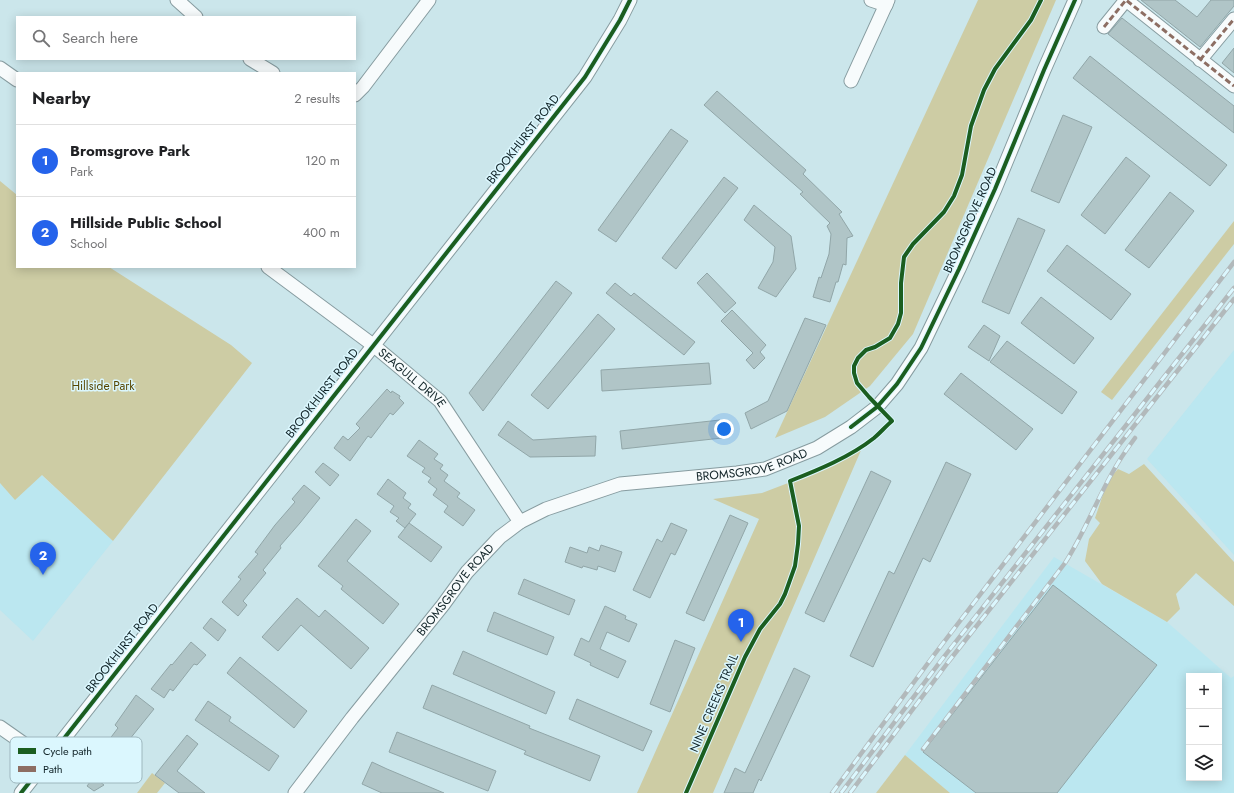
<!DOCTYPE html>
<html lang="en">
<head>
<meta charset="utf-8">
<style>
	:root { --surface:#fff; --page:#f6f6f6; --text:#202124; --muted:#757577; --line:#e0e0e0; --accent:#2563eb }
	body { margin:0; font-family:Jost,sans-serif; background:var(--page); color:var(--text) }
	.controls { position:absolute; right:12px; bottom:12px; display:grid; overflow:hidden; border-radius:0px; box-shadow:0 2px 10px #0003 }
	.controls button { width:36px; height:36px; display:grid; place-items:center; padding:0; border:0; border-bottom:1px solid var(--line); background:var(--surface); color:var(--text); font:20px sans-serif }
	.you { position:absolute; left:724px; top:429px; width:14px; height:14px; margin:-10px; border:3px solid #fff; border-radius:50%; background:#1a73e8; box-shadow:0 0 0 6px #1a73e833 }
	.badge { display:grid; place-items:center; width:26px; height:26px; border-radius:50%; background:var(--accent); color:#fff; font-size:13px; font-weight:700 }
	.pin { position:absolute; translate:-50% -33px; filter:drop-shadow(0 1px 2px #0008) }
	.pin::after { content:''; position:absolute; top:21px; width:14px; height:12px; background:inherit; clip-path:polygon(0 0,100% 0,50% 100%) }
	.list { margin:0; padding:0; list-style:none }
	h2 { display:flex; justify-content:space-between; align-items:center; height:52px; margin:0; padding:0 16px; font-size:17px }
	h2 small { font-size:13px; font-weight:400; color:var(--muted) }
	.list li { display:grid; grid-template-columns:26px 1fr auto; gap:12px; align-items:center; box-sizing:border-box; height:72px; padding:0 16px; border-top:1px solid var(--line) }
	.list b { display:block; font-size:15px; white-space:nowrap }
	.list p { margin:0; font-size:13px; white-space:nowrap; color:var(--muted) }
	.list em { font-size:13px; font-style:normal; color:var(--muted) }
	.icon { flex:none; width:22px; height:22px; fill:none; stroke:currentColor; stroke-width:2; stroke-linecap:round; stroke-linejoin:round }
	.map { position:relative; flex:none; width:1234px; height:793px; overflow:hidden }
	.search { position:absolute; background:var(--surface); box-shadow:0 2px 10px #0003; left:16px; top:16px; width:340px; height:44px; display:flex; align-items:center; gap:10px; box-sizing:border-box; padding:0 14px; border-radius:0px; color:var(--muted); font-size:15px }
	.panel { position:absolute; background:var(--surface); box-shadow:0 2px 10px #0003; left:16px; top:72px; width:340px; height:196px; border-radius:0px }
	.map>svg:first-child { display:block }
</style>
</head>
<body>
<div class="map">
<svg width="1234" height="793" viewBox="0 0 1234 793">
	<rect width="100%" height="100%" fill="#cbe6eb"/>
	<g fill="#bbe7f0" fill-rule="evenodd">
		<polygon points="1234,350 1234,555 1147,459"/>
		<polygon points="41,475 113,541 33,641 0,610 0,483 15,499"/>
		<path d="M1054 557 1167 622 1231 678 1234 676V793H950L905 755ZM1189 676H1219V778H1189Z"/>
	</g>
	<g fill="#cdcca4">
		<polygon points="978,0 1056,0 913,334 870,386 825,417 775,438"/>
		<polygon points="0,181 17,195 17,267 109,267 231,345 252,363 113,541 42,475 15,500 0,483"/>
		<polygon points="1234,221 1234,244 1112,400 1101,392"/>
		<polygon points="862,448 713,793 637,793 759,519 713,499 762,493 809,475"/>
		<polygon points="1144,464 1234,562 1234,606 1196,573 1176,594 1180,609 1167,622 1102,584 1085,561 1089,539 1100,523 1095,518 1108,480 1118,469 1129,474"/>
		<polygon points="905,755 950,793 876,793"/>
		<polygon points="152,773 165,783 157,793 137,793"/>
	</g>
	<g fill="#b0c5c7" stroke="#91a6a8">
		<polygon points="1141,0 1175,0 1197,17 1211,0 1234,0 1234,6 1200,47"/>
		<polygon points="1122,18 1234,106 1234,133 1108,34"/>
		<polygon points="1234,48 1234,73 1222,63"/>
		<polygon points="1090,56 1227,165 1210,186 1073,78"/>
		<polygon points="717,91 806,170 803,174 842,212 839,214 853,236 847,238 846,265 843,264 838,282 836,282 830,302 813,297 819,277 821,278 829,254 831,234 827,226 830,223 800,194 803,192 704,105"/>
		<polygon points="1063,115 1092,127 1059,203 1031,191"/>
		<polygon points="671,129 688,141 616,242 598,230"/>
		<polygon points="1126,157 1150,176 1105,234 1081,215"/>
		<polygon points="724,177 738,188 676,269 662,258"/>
		<polygon points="1170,192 1194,211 1149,268 1125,250"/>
		<polygon points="754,205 791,236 796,269 776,297 758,288 773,262 775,247 744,220"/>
		<polygon points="1018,218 1045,230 1009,314 982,302"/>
		<polygon points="1067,245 1131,294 1111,320 1047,271"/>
		<polygon points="707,273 736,303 725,313 697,283"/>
		<polygon points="556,281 572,293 483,411 469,393"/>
		<polygon points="615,283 631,296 634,293 695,342 684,355 606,293"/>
		<polygon points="1041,297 1094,338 1074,364 1021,323"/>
		<polygon points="732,310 766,345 760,352 765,358 754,369 746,360 753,353 721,321"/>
		<polygon points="598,314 615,329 548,409 531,395"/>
		<polygon points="805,318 826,325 787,411 751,429 745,413 768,401"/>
		<polygon points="984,325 1000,336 989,361 968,347"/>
		<polygon points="1007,341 1077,392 1062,414 990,362"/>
		<polygon points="709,363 711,384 602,391 601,370"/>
		<polygon points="961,373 1033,429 1016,450 944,394"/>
		<polygon points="387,389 391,393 392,391 400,396 399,398 404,403 393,415 390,413 371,438 368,436 350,461 334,448 343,436 348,440 360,428 356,424"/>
		<polygon points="720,420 722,438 622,449 620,431"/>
		<polygon points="508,421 533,440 596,436 595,456 530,457 498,435"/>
		<polygon points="419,440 438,454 434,459 443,465 440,469 448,475 444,481 460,493 457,497 475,510 463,526 444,512 448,506 433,495 437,489 428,482 431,478 422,472 425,468 407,456"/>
		<polygon points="946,462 971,474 930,562 923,558 873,667 850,656 889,571 894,574"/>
		<polygon points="323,463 339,475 330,486 315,472"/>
		<polygon points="871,471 891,481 824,622 805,613"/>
		<polygon points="388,479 406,493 403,498 411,504 408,508 416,514 405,528 396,521 399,518 390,512 394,506 377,494"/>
		<polygon points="304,485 320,498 300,523 280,546 281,548 263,570 266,573 243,601 247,605 238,616 222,602 241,579 238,577 258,554 255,552 275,525 295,502 292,499"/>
		<polygon points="730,515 748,523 704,621 686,613"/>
		<polygon points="356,519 371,531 347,561 399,604 383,624 341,589 343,586 318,566"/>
		<polygon points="409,523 442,547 431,562 398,537"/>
		<polygon points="671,523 687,530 675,555 671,553 650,598 633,590 657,539 662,542"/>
		<polygon points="601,545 622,552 615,572 598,566 597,570 583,566 582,568 565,562 570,547 587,553 589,547 599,551"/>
		<polygon points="524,579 575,600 569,615 518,594"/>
		<polygon points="1053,585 1157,665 1057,793 976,793 923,752"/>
		<polygon points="297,598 319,617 325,610 369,648 351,669 301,625 278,651 262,637"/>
		<polygon points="605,606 626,616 625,619 637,624 629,642 607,632 600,649 626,661 618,678 590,665 591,663 574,655 581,638 589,642"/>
		<polygon points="494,612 554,637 547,655 487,631"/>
		<polygon points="211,618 226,630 218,641 203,628"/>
		<polygon points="675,640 695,648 670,712 650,704"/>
		<polygon points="191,642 206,655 197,665 194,664 173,691 170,689 164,698 151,689 171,664 172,665"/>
		<polygon points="463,651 555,692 546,714 453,674"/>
		<polygon points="240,657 307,711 294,728 227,673"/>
		<polygon points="794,668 810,676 761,781 759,779 753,793 724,793 735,768 745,773"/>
		<polygon points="432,685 530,726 529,728 600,756 590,781 524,754 526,751 423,708"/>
		<polygon points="136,695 154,709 125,745 128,747 114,765 99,753 118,728 115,725"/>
		<polygon points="577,699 652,731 643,751 569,719"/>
		<polygon points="208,701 231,717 229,721 279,756 269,771 195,720"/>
		<polygon points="397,732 496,771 488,791 389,752"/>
		<polygon points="187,735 198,744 177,771 205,793 179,793 155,775"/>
		<polygon points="372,762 387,769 444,793 382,793 362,784"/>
		<polygon points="94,777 104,785 94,791 87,786"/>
	</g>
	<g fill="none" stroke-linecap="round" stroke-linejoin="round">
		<g stroke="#879ca0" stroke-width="15">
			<g id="minor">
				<polyline points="177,0 196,17"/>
				<polyline points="871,0 886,5"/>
				<polyline points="1104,27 1126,0 1234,86"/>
				<polyline points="250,59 273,73"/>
				<polyline points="1200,60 1234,19"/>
				<polyline points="0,68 17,80"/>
				<polyline points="851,81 888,0"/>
				<polyline points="355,95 363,87 429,0"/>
				<path id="s1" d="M268 267 373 345 440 401 520 522"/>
				<polyline points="0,727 47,760"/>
				<polyline points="21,793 585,77 620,20 630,0"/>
				<path id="s2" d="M295 793 352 718 443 605 467 572 500 537 520 522 546 509 620 484 737 473 765 469 817 448 851 427 877 407 897 384 921 348 959 269 995 189 1044 70 1075 0"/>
			</g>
		</g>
		<use href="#minor" stroke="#f7fbfc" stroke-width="13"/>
		<g stroke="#b2b9bb" stroke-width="4.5">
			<g id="rail">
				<path d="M923 749 1065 563C1083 535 1095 504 1111 475 1118 462 1126 450 1135 438"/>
				<polyline points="832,793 934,655 1234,262"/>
				<polyline points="841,793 943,658 1234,288"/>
				<polyline points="850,793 949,661 1234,299"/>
			</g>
		</g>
		<use href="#rail" stroke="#dbf7fe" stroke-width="3" stroke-dasharray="9" stroke-linecap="butt"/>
		<g stroke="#8d6e63" stroke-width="3" stroke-dasharray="6 3" stroke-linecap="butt">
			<polyline points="1104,27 1126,0 1234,86"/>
			<polyline points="1200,60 1234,19"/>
		</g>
		<g stroke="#dbf7fe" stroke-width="6">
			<g id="cycleway">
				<polyline points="851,427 877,407 897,384 921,348 959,269 995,189 1044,70 1075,0"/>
				<polyline points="21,793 585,77 620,20 630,0"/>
				<path d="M686 793 745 657 760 629 780 604 785 594 795 566 798 544 799 526 790 481C818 470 850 457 874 438 880 433 886 426 892 421L869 397 857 383 854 373V366L858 358 866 350 875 347 890 338 898 324 901 313V283L904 257 913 244 944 212 954 196 962 175 971 126 984 90 995 69 1031 20 1041 0"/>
			</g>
		</g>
		<use href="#cycleway" stroke="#1b5e20" stroke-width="4"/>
	</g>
	<g text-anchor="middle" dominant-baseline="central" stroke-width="3" stroke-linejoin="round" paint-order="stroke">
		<g font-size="12" fill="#102327" stroke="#dbf7fe">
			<text transform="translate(523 139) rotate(-52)">BROOKHURST ROAD</text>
			<text transform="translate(970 220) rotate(-66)">BROMSGROVE ROAD</text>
			<text stroke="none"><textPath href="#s1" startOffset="182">SEAGULL DRIVE</textPath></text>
			<text transform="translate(322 393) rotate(-52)">BROOKHURST ROAD</text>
			<text stroke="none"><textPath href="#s2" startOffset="594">BROMSGROVE ROAD</textPath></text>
			<text stroke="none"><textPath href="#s2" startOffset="259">BROMSGROVE ROAD</textPath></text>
			<text transform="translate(122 648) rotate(-52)">BROOKHURST ROAD</text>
			<text transform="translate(714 703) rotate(-67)">NINE CREEKS TRAIL</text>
		</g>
		<g font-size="12" fill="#574600" stroke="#dbf7fe">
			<text x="103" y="386">Hillside Park</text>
		</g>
	</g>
	<rect x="10" y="737" width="132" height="46" rx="6" fill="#dbf7fe" stroke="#9eb7be" stroke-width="1"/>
	<rect x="18" y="748" width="18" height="6" fill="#1b5e20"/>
	<rect x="18" y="766" width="18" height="6" fill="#8d6e63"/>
	<g font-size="11" fill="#102327">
		<text x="43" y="755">Cycle path</text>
		<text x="43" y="773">Path</text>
	</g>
</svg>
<div class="controls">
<button>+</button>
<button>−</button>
<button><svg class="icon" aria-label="layers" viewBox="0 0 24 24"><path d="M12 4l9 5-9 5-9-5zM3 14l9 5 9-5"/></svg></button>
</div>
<div class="you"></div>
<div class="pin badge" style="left:741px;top:642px">1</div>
<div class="pin badge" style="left:43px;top:575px">2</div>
<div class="search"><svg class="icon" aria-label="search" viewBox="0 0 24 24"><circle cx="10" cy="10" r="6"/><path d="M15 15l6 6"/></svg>Search here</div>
<section class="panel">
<h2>Nearby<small>2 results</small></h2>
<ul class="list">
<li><span class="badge">1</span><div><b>Bromsgrove Park</b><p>Park</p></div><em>120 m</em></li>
<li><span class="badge">2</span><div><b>Hillside Public School</b><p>School</p></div><em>400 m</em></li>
</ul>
</section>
</div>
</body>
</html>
